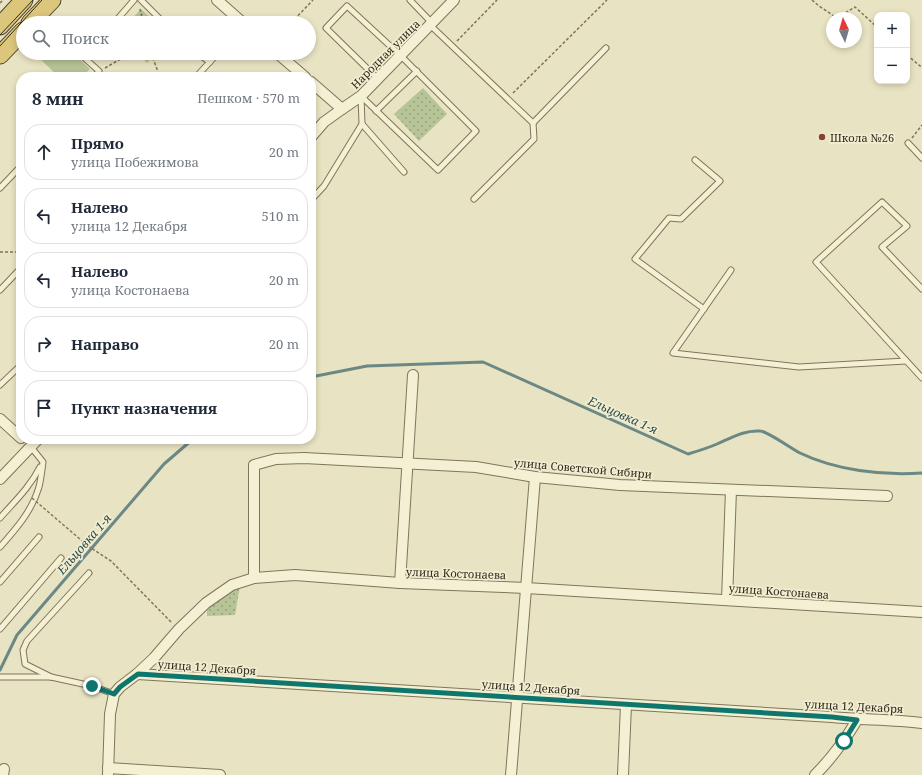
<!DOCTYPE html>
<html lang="ru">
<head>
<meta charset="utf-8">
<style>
	:root { --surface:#fff; --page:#f6f6f7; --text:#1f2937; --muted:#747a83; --line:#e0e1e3 }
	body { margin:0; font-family:"Noto Serif",serif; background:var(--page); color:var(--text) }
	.controls { position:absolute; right:12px; top:12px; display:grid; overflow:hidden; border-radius:8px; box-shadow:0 2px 6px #0003 }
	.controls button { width:36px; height:36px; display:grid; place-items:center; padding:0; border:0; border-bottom:1px solid var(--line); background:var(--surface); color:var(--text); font:20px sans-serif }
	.compass { position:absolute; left:826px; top:12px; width:36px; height:36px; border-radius:50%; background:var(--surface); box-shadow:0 2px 6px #0003; rotate:355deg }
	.stop { position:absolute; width:12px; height:12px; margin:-9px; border:3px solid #0f766e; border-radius:50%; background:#fff }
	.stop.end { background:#0f766e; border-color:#fff; box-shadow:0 1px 4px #0008 }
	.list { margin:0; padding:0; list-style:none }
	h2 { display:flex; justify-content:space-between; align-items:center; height:52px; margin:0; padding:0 16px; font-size:17px }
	h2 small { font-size:13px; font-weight:400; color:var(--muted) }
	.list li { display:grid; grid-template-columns:26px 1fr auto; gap:12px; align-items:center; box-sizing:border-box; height:56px; margin:0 8px 8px; padding:0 8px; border:1px solid var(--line); border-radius:16px }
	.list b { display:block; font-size:15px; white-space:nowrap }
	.list p { margin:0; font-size:13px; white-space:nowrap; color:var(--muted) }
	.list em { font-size:13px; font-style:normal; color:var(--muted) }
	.icon { flex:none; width:22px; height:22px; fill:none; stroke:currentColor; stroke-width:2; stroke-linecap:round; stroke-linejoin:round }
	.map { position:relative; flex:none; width:922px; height:775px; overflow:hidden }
	.search { position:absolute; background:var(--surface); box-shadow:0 2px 6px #0003; left:16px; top:16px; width:300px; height:44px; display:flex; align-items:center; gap:10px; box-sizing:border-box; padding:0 14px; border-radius:22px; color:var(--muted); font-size:15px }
	.panel { position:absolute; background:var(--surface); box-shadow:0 2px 6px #0003; left:16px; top:72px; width:300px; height:372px; border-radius:16px }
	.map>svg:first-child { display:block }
</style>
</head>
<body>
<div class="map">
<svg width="922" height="775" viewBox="0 0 922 775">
	<defs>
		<pattern id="park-dots" width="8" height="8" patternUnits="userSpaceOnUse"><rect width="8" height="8" fill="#b7c497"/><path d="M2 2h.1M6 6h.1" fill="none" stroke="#959f7b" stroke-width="1.8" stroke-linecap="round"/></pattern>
	</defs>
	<rect width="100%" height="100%" fill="#e8e3c2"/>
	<polygon fill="#b7c497" points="40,53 73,53 90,69 82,77 59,77 37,56"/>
	<g fill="url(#park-dots)">
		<polygon points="141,9 157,23 128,23"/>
		<polygon points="138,53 156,53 147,63"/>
		<polygon points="423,88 447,114 419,141 394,114"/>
		<polygon points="240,586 235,615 207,616 207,607"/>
	</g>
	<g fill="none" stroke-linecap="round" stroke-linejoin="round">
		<g stroke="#6c8885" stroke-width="3">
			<path d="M311 377 367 366 483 362 688 454C698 451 708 448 717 444 731 438 744 430 760 431 768 431 791 449 800 453 835 470 883 476 922 473"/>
			<polyline points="0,670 17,635 164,464 193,439"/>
		</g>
		<g stroke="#80755b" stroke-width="7">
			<g id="service">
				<polyline points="141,0 164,23"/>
				<polyline points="410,0 432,23"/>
				<polyline points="114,23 134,0"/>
				<polyline points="430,25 533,123 534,139 474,199"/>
				<polyline points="79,53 99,71 94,77"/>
				<polyline points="197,53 210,62"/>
				<polyline points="196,77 218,53"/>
				<polyline points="361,96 438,170 476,131 401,56 347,6 326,28 378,79"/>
				<polyline points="361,96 362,124 404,172"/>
				<polyline points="376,111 417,71"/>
				<polyline points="533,123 606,48"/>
				<polyline points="908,143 922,158"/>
				<polyline points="695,160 720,181 681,219 669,218 635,259 704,309"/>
				<polyline points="0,188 21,166"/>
				<polyline points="311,200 324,186 362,124"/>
				<polyline points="731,270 673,353 799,367 906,361"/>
				<polyline points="922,289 882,247 907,226 882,202 816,262 922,378"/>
				<polyline points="0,290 21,268"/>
				<polyline points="0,385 21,365"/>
				<path d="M0 518C15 501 30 487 40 467"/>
				<path d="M0 547C16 529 32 511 39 487 41 479 42 470 43 462L31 447"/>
				<polyline points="0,582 39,537"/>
				<polyline points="0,629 61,558"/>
				<polyline points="0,677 51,677 92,686 114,694"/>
				<polyline points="51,677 25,664 23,650 27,641 89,573"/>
			</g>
		</g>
		<g stroke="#80755b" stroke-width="12">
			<g id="minor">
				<polyline points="217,0 243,23"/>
				<polyline points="277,53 305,77"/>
				<polyline points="311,82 342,109"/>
				<polyline points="311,137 324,122 342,109 361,96 454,0"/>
				<polyline points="0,419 21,438"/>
				<polyline points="0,479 38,439"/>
				<polyline points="254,578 254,465 276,459 304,458 476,467 535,477 620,485 887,496"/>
				<polyline points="400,583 413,375"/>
				<polyline points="727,600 731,490"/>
				<path d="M137 674 832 717C862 720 892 719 922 723"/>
				<polyline points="108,768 220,775"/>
				<polyline points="3,775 4,769"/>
				<polyline points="108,775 110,714 114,694 120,687 137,674 154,658 179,629 206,603 232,585 254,578 295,575 400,583 526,588 922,612"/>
				<polyline points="511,775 535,477"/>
				<polyline points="623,775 626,705"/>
				<path d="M815 775C832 758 845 740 857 720"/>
			</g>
		</g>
		<g stroke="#4e432f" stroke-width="19">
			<g id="trunk">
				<polyline points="30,23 52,0"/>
				<polyline points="0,26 24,0"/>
				<polyline points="0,55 23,31"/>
			</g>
		</g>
		<g stroke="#80755b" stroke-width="1.5" stroke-dasharray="3 2" stroke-linecap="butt">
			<polyline points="812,0 819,6 837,18"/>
			<polyline points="0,3 3,0"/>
			<polyline points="140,9 143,23"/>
			<polyline points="837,18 855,7 877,27"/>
			<polyline points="291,23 313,0"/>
			<polyline points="457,41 497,0"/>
			<polyline points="151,53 157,69 157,77"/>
			<polyline points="907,55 920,66 922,65"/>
			<polyline points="105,68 131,53"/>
			<polyline points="513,93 607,0"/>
			<polyline points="912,138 922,125"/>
			<polyline points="0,252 21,252"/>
			<polyline points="88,546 111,561 172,623"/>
		</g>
		<use href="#service" stroke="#f4f0d4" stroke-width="5"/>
		<use href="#minor" stroke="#f4f0d4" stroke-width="10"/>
		<use href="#trunk" stroke="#dcc67c" stroke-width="17"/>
		<g stroke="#312a1e" stroke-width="1">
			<polyline points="0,35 33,0"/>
			<polyline points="0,46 42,0"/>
		</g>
		<polyline stroke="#80755b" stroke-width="1.5" stroke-dasharray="3 2" stroke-linecap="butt" points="32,498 88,546"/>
	</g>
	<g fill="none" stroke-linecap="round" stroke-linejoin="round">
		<polyline stroke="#0f766e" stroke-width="5" points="92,686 114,694 120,687 138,674 832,717 857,720 844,741"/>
	</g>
	<circle fill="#874032" stroke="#f0edd0" stroke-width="1.5" cx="822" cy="137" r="4"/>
	<g text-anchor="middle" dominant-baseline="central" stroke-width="3.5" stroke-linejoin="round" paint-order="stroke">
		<g font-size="11" fill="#312a1e" stroke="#f0edd0">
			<text transform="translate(385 54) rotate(-45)">Народная улица</text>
			<text transform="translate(583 468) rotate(5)">улица Советской Сибири</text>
			<text transform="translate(456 573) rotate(2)">улица Костонаева</text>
			<text transform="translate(779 591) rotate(4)">улица Костонаева</text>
			<text transform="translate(207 667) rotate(4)">улица 12 Декабря</text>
			<text transform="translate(531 687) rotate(4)">улица 12 Декабря</text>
			<text transform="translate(854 706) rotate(3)">улица 12 Декабря</text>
		</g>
		<g font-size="11" fill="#312a1e" stroke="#f0edd0" text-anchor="start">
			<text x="830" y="137">Школа №26</text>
		</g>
		<g font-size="12" font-style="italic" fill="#2e4c4f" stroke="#f0edd0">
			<text transform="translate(623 415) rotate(24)">Ельцовка 1-я</text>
			<text transform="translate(84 544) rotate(-49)">Ельцовка 1-я</text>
		</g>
	</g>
</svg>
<div class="controls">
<button>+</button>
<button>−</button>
</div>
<svg class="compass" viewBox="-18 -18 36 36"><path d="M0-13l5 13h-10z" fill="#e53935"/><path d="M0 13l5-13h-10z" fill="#747a83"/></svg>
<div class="stop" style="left:844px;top:741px"></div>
<div class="stop end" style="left:92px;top:686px"></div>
<div class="search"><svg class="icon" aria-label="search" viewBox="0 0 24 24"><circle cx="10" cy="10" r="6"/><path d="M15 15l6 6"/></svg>Поиск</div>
<section class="panel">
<h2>8 мин<small>Пешком · 570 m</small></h2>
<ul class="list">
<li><svg class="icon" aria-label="ahead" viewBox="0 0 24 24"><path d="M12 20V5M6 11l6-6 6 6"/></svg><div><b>Прямо</b><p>улица Побежимова</p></div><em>20 m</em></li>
<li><svg class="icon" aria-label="left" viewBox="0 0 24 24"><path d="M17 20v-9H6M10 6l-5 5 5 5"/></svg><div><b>Налево</b><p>улица 12 Декабря</p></div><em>510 m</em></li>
<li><svg class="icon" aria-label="left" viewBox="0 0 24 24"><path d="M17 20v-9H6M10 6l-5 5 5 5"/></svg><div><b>Налево</b><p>улица Костонаева</p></div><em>20 m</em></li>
<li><svg class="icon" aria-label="right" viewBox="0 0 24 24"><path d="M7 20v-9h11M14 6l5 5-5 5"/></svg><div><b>Направо</b></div><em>20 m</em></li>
<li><svg class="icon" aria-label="arrive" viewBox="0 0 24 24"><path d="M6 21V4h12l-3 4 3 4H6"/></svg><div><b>Пункт назначения</b></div></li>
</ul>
</section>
</div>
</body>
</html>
